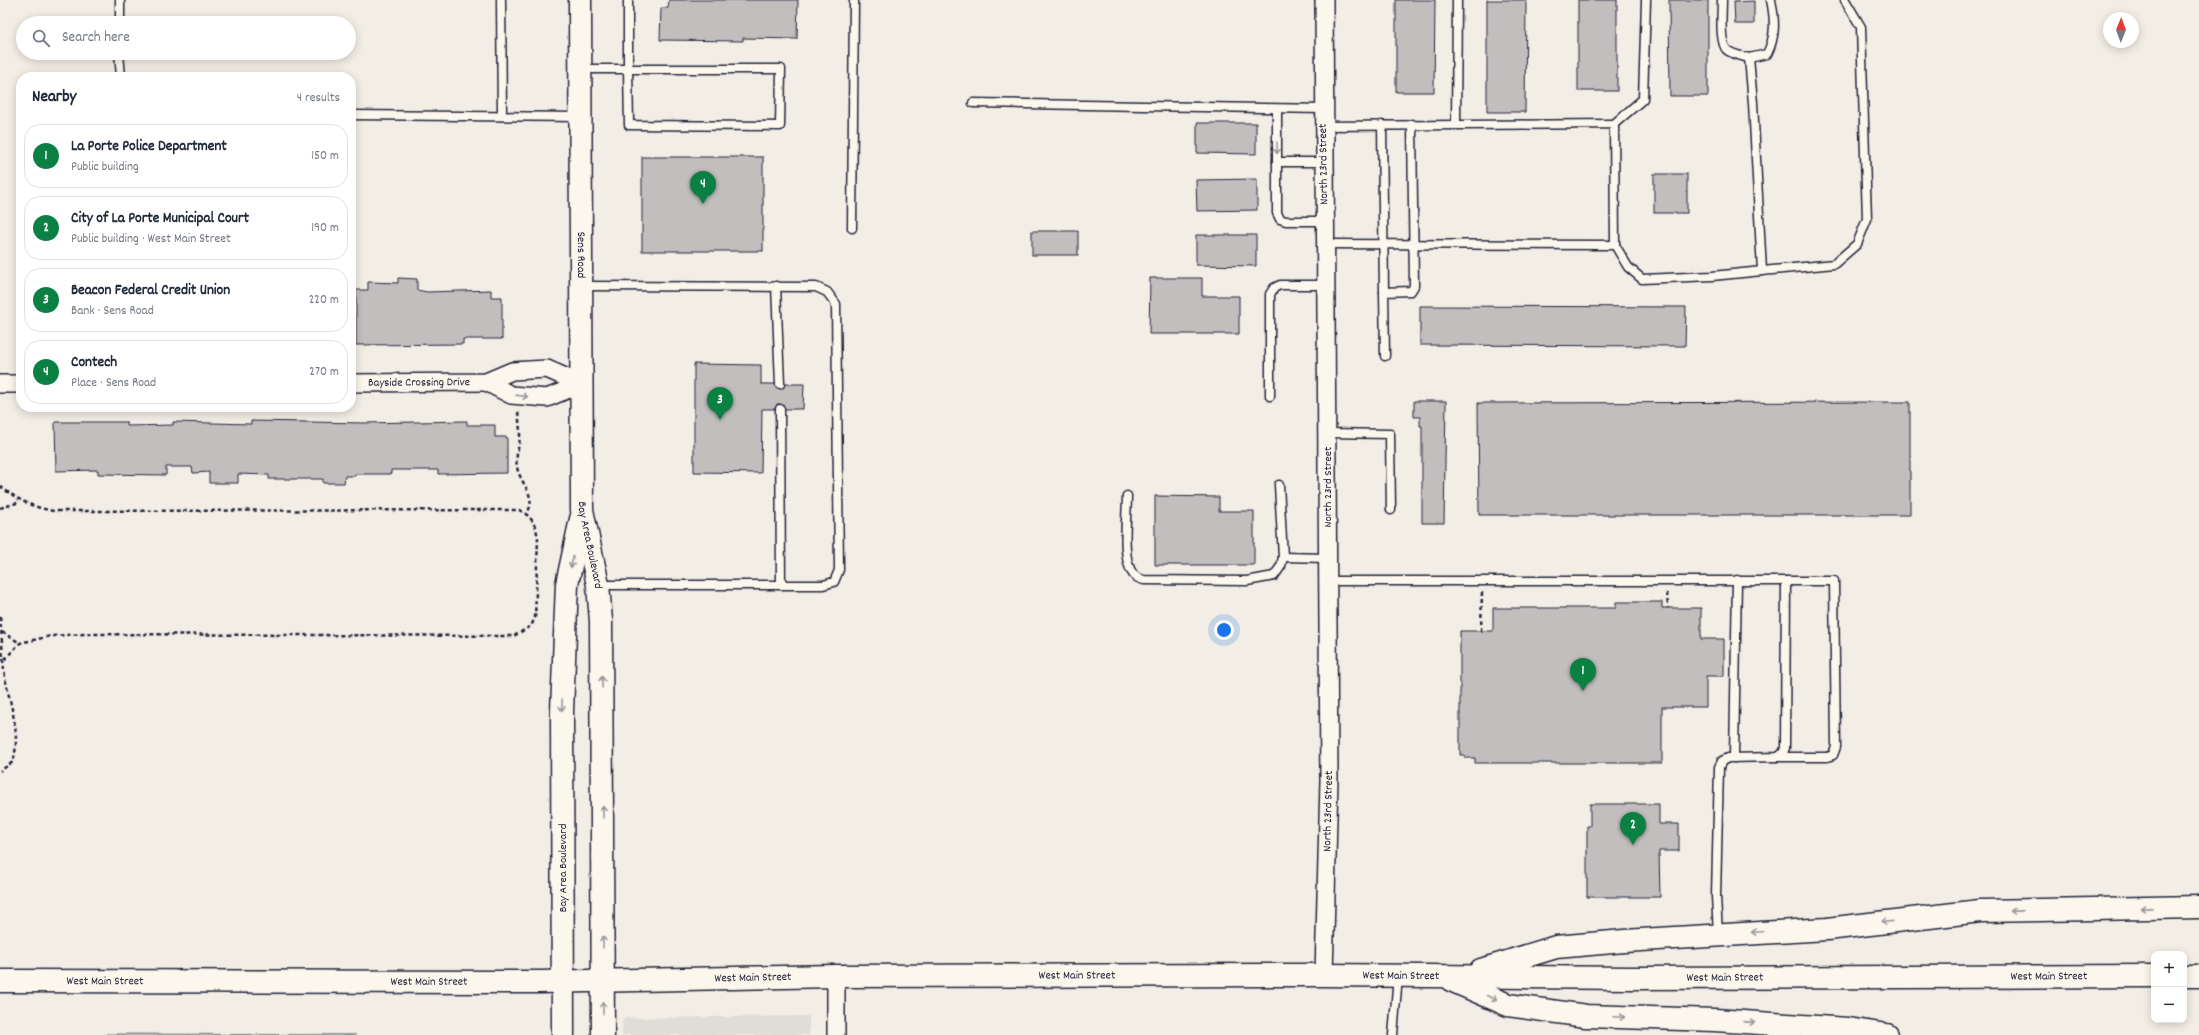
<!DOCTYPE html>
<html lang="en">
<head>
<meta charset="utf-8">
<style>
	:root { --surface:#fff; --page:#f6f6f7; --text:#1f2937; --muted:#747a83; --line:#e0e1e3; --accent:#0b8043 }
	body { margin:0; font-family:Dekko,sans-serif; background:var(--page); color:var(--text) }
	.controls { position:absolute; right:12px; bottom:12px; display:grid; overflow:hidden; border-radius:8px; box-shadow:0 2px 10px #0003 }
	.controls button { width:36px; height:36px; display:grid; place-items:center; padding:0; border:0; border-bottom:1px solid var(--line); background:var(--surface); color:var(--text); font:20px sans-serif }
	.compass { position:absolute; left:2103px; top:12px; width:36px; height:36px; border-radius:50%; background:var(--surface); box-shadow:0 2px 10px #0003; rotate:1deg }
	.you { position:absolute; left:1224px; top:630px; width:14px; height:14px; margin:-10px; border:3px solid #fff; border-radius:50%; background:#1a73e8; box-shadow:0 0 0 6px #1a73e833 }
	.badge { display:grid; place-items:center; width:26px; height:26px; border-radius:50%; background:var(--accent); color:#fff; font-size:13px; font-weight:700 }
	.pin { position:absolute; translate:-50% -33px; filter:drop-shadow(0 1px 2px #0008) }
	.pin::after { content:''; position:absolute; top:21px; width:14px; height:12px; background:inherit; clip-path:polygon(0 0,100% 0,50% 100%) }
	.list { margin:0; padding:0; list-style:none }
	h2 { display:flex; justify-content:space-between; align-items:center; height:52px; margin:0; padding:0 16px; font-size:17px }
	h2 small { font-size:13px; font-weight:400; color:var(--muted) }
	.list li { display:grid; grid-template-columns:26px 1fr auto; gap:12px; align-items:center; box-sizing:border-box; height:64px; margin:0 8px 8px; padding:0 8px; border:1px solid var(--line); border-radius:16px }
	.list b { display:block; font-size:15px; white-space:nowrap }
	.list p { margin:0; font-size:13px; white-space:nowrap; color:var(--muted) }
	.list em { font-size:13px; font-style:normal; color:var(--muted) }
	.icon { flex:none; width:22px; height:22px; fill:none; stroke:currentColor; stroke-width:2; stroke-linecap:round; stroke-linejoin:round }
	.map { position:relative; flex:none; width:2199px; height:1035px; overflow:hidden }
	.search { position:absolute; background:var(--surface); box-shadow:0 2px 10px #0003; left:16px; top:16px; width:340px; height:44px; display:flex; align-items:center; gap:10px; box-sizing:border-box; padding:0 14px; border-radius:22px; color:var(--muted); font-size:15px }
	.panel { position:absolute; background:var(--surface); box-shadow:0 2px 10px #0003; left:16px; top:72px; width:340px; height:340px; border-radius:16px }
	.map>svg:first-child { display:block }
</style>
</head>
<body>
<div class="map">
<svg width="2199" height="1035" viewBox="0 0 2199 1035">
	<rect width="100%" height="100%" fill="#f2eee5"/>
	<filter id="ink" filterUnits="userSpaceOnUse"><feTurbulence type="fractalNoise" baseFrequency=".025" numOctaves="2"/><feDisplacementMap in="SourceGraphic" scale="8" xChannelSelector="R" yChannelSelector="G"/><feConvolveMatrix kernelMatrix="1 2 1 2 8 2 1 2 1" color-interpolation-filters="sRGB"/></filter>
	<g filter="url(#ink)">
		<polygon fill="#e0dcd6" points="809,1016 809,1035 622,1035 623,1018"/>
		<polygon fill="#d4d1cc" stroke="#7b7a84" points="106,1034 356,1035 106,1035"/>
		<g fill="#c2bebe" stroke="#22223b">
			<polygon points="669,0 798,0 797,39 743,38 743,41 660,40 661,8 668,8"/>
			<polygon points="1396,0 1435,0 1434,92 1396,92"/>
			<polygon points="1487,0 1526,0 1525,112 1487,112"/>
			<rect x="1578" y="0" width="39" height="91"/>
			<polygon points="1669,0 1708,0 1708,96 1670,96"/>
			<polygon points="1754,1 1754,24 1735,24 1734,2"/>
			<polygon points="1197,123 1256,123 1256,154 1197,153"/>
			<rect x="642" y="157" width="121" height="94"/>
			<rect x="1654" y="174" width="33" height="39"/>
			<polygon points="1257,179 1257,210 1197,211 1196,180"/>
			<rect x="1032" y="231" width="46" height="24"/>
			<polygon points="1196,235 1256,235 1256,266 1196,265"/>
			<polygon points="398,278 417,279 417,290 427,292 491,290 491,297 502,297 502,339 463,339 463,344 356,345 356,290 368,290 368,282 398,283"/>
			<polygon points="1150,278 1202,278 1202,296 1239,296 1239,334 1149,334"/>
			<polygon points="1420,306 1686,307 1685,346 1420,345"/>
			<polygon points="694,364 761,365 761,384 775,384 780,389 785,384 804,384 803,409 786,409 780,404 777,404 775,409 762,409 761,473 694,472"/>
			<polygon points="1414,401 1446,401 1444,523 1422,523 1422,426 1420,426 1420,417 1414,417"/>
			<polygon points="1910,402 1910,515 1479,515 1478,403"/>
			<polygon points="251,421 364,423 467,421 467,425 495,425 495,437 507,437 507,473 438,474 438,470 391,470 391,474 355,474 355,476 345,476 344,483 323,483 323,479 269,479 269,475 238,474 238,483 209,483 209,472 193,473 192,467 166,467 166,475 98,474 98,470 56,471 55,422 127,422 127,426 173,425 173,422 251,424"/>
			<polygon points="1155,496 1219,497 1219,511 1254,511 1254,565 1155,565"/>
			<polygon points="1616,602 1662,602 1662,608 1701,608 1701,639 1724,639 1724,676 1706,676 1706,707 1662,707 1662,763 1475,763 1475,758 1465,758 1465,755 1460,755 1460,631 1493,631 1493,608 1616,608"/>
			<polygon points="1590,804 1659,804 1659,824 1679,824 1679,851 1659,851 1660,897 1587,897 1587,826 1590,826"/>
		</g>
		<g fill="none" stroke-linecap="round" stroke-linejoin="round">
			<g stroke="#22223b" stroke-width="11">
				<g id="service">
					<polyline points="501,0 502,116"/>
					<path d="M1722 0C1722 12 1719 43 1727 50 1733 55 1742 56 1749 58"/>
					<polyline points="120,23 120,0"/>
					<polyline points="119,53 121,77"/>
					<polyline points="580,69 628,69 628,0"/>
					<polygon points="628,69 781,69 780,126 629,125"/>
					<polyline points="973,103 1323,109"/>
					<polyline points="1277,109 1277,213 1280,219 1286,221 1325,221"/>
					<polyline points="351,115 580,117"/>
					<polyline points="1456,124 1457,0"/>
					<polyline points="1614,124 1643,99 1646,0"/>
					<polyline points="1382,125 1384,292"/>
					<polyline points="1324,126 1614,124 1615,245"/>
					<polyline points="1277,162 1324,162"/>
					<polyline points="852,228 854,0"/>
					<polyline points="1325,244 1615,245 1628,267 1642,279 1712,276 1834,264 1857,244 1867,219 1861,27 1845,0"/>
					<path d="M1762 271 1753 103 1749 58 1767 54C1776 36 1775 20 1771 0"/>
					<polyline points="581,286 816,287 827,292 836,304 839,570 834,582 823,585 599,585"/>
					<polyline points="776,286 780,384"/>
					<polyline points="1385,356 1384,292 1411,291 1414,286 1412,124"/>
					<polyline points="1270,396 1270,294 1274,288 1280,285 1326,285"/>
					<polyline points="780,409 781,585"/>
					<polyline points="1327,433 1390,434 1391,510"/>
					<path d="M1127 496C1127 516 1121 559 1133 574 1136 578 1140 579 1144 580L1247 581 1274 576 1281 566 1283 557 1279 485"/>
					<polyline points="1283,557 1328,558"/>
					<polyline points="1328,581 1786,581 1785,748 1783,753 1778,757 1728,758 1722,761 1719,767 1716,896 1718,934"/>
					<polyline points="1778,757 1827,757 1833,755 1836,747 1834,581 1786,581"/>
					<polyline points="1734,758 1737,580"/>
					<polyline points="1393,1035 1398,976"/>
				</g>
			</g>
			<g stroke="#22223b" stroke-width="20">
				<g id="minor">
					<polyline points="486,382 511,395 547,398 581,384"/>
					<path id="s1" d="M351 383 486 382 512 371 547 369 581 384"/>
					<polyline points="0,384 21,384"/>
					<path id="s2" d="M1324 975 1329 780 1324 0"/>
					<polyline points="836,1035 836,976"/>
				</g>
			</g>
			<g stroke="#22223b" stroke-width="25">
				<g id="secondary">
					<path id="s3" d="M580 0 582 510 598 585 601 621 603 1035"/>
					<polyline points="1481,970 1556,947 1624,941 1827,929 1980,911 2199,907"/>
					<polyline points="2184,976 2199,976"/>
					<polyline points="1451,980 1508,1005 1586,1016 1715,1020 1848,1029 1887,1035"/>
					<path id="s4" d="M0 981 540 982 836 976 1324 975 1631 978 2154 976"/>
					<polyline points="563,1035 562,711 567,584 581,519"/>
				</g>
			</g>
			<g stroke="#22223b" stroke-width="2.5" stroke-dasharray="4 3" stroke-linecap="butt">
				<path d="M518 412C519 420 520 428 520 437 519 448 514 459 518 471 523 486 537 498 527 513"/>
				<path d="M0 486C18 500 31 507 54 511L519 510C532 516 536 525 538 539L535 618 531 626 514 636 85 634 51 636 20 643 4 660"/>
				<polyline points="0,508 20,502"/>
				<polyline points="1667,593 1668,608"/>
				<path d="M0 617C2 635 2 653 4 670 8 701 22 731 13 762L0 771"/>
				<polyline points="1481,631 1482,591"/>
				<polyline points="2,632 20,643"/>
			</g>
			<use href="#service" stroke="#fbf7ec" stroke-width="8"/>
			<use href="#minor" stroke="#fbf7ec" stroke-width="17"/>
			<use href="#secondary" stroke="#fbf7ec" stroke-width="22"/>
		</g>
		<defs><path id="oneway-shaft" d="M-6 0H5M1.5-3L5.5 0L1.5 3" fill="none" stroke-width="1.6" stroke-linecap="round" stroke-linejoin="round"/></defs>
		<g stroke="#99979c">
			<use href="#oneway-shaft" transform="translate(1277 148) rotate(90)"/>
			<use href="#oneway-shaft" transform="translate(522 396) rotate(8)"/>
			<use href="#oneway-shaft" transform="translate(572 562) rotate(102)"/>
			<use href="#oneway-shaft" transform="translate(602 682) rotate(-91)"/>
			<use href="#oneway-shaft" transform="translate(562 705) rotate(92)"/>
			<use href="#oneway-shaft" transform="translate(603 812) rotate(-90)"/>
			<use href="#oneway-shaft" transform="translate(2146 908) rotate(179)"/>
			<use href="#oneway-shaft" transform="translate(2016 911) rotate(179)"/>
			<use href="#oneway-shaft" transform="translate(1887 922) rotate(174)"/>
			<use href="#oneway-shaft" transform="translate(1757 932) rotate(177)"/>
			<use href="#oneway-shaft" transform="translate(603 942) rotate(-90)"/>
			<use href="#oneway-shaft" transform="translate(1492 998) rotate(24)"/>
			<use href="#oneway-shaft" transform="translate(603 1008) rotate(-91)"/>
			<use href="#oneway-shaft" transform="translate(1619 1017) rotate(2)"/>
			<use href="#oneway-shaft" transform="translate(1749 1022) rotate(4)"/>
		</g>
	</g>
	<g text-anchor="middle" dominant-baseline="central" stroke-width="3" stroke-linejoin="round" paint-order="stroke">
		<g font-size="12" fill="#22223b" stroke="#fbf7ec">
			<text transform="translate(1324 164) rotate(-91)">North 23rd Street</text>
			<text stroke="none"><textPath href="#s3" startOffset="255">Sens Road</textPath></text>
			<text stroke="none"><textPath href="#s1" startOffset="68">Bayside Crossing Drive</textPath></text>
			<text transform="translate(1328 487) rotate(-90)">North 23rd Street</text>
			<text stroke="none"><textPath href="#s3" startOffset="546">Bay Area Boulevard</textPath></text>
			<text stroke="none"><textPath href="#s2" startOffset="164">North 23rd Street</textPath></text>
			<text transform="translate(563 868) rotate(-90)">Bay Area Boulevard</text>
			<text stroke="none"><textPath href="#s4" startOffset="1077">West Main Street</textPath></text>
			<text stroke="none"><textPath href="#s4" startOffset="1401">West Main Street</textPath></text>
			<text stroke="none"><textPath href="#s4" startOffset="2049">West Main Street</textPath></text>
			<text stroke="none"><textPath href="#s4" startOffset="1725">West Main Street</textPath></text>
			<text stroke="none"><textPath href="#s4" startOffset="753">West Main Street</textPath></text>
			<text stroke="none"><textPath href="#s4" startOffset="105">West Main Street</textPath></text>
			<text stroke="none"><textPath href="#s4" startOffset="429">West Main Street</textPath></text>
		</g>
	</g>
</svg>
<div class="controls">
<button>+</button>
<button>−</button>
</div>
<svg class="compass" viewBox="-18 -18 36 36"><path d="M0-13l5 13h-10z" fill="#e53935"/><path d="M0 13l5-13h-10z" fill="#747a83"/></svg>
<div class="you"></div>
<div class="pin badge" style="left:1583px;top:691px">1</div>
<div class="pin badge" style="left:1633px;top:845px">2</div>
<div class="pin badge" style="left:720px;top:420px">3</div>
<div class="pin badge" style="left:703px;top:204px">4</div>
<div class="search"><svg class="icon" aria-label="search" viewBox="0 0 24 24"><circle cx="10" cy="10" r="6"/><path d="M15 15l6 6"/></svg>Search here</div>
<section class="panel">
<h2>Nearby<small>4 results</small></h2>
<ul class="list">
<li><span class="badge">1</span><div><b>La Porte Police Department</b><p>Public building</p></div><em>150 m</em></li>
<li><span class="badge">2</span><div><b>City of La Porte Municipal Court</b><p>Public building · West Main Street</p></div><em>190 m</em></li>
<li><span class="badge">3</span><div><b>Beacon Federal Credit Union</b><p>Bank · Sens Road</p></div><em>220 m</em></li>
<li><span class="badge">4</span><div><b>Contech</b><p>Place · Sens Road</p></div><em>270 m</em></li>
</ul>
</section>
</div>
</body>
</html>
